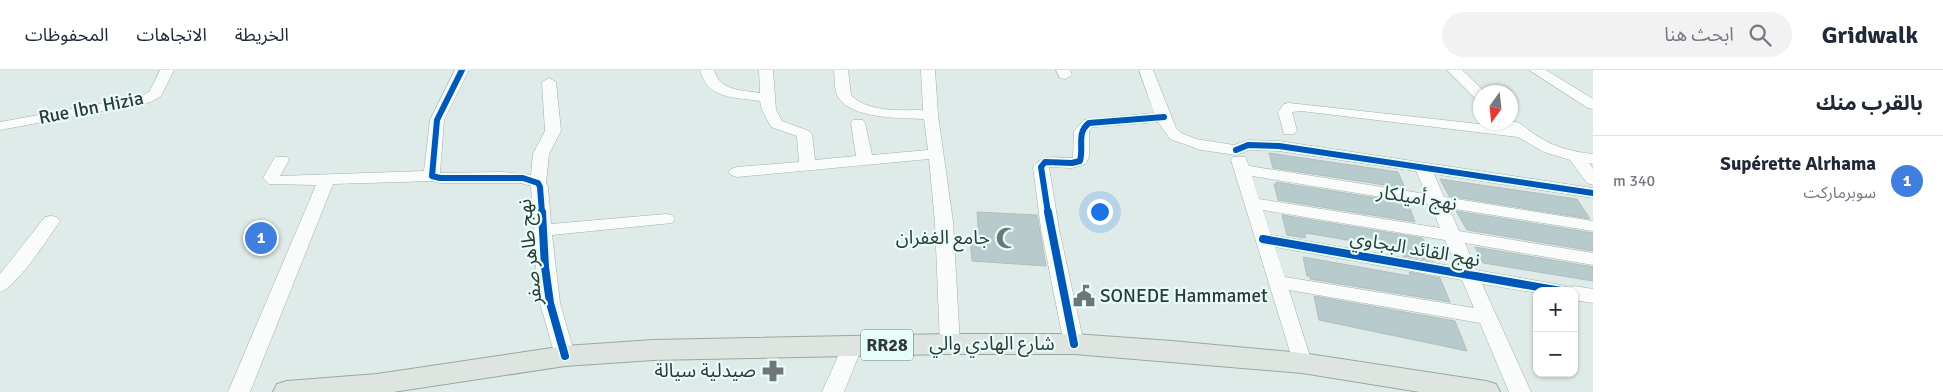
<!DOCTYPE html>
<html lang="ar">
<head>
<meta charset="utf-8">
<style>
	:root { --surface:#fff; --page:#f2f2f3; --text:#1f2937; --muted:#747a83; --line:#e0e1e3; --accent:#0f766e }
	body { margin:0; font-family:Signika,"Noto Sans Arabic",sans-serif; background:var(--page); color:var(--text); direction:rtl }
	.controls { position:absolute; right:15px; bottom:15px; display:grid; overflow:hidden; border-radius:10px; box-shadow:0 1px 4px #0004 }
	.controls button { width:45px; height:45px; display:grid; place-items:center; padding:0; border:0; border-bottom:1px solid var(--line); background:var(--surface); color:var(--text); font:25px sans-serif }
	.compass { position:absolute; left:1473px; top:15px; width:45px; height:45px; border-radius:50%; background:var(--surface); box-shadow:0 1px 4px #0004; rotate:195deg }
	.you { position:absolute; left:1099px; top:141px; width:18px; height:18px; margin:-12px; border:4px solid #fff; border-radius:50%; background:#1a73e8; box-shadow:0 0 0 8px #1a73e833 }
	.badge { display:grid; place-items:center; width:32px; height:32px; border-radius:50%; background:var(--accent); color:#fff; font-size:16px; font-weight:700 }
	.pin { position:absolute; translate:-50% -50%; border:2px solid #fff; box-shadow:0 1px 5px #0006 }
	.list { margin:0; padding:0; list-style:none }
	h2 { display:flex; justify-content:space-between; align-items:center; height:65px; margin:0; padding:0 20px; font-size:21px }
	h2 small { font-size:16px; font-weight:400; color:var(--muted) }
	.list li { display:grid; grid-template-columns:32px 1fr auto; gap:15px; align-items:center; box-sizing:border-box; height:90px; padding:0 20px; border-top:1px solid var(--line) }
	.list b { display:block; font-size:19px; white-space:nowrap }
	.list p { margin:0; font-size:16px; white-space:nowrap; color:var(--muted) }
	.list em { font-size:16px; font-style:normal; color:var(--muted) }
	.icon { flex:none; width:28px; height:28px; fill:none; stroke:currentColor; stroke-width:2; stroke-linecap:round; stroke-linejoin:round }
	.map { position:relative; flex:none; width:1593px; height:322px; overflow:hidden; direction:ltr }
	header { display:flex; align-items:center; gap:30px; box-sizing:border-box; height:70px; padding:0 25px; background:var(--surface); border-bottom:1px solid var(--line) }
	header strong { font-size:24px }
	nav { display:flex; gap:28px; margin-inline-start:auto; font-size:18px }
	.search { width:350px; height:45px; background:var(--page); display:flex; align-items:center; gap:12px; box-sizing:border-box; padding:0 18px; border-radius:28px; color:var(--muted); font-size:19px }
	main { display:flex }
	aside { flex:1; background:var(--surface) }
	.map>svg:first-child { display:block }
</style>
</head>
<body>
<header>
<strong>Gridwalk</strong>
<div class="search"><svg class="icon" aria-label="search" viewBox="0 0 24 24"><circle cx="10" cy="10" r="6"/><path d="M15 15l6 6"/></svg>ابحث هنا</div>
<nav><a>الخريطة</a><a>الاتجاهات</a><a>المحفوظات</a></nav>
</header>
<main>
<aside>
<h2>بالقرب منك<small></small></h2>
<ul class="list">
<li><span class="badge" style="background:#3f7fe0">1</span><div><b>Supérette Alrhama</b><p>سوبرماركت</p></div><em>340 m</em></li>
</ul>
</aside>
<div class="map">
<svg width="1593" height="322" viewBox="0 0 1593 322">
	<rect width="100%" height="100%" fill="#dfebe8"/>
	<g fill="#b7cacc" stroke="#b4bdbd">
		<polygon points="1269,83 1398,102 1405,118 1273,98"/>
		<polygon points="1440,109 1577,129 1590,149 1449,126"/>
		<polygon points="1276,112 1408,133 1415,152 1278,130 1274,114 1277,114"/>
		<polygon points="1456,141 1593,163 1593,181 1467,160"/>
		<polygon points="977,142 1037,145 1046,196 972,191 970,167 979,168"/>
		<polygon points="1282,145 1422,168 1424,170 1433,191 1403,186 1400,179 1306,163 1305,168 1287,165"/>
		<polygon points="1475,177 1593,197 1593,211 1483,193"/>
		<polygon points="1303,187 1410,206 1409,202 1440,208 1450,232 1310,209 1310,206 1307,206"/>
		<polygon points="1314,226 1455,251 1467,281 1319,250"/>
	</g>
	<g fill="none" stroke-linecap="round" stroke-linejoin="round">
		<g stroke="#a5aeac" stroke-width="1">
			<g id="minor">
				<polygon points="160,0 174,0 161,26 151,32 0,60 0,52 142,26 150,21"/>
				<polygon points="455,0 469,0 444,50 440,103 502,102 531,105 533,84 545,61 542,12 549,8 556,12 561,61 549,84 546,113 548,117 551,154 666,144 672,145 675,149 672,153 552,165 560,233 575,286 572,291 565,294 558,291 555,286 540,233 536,197 531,116 521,113 440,113 432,111 333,114 250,322 228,322 316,115 269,114 263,108 275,87 287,87 289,90 280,106 424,101 430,50"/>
				<path d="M700 0H714C720 21 741 20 760 23L759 0H773L776 40 782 51 809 61 812 64 815 90 856 86 851 53 853 50H863L865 53 872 85 928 80 924 49C901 48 851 49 838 27 834 20 835 9 834 0H848L851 25C868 43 902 40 923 40L921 0H935L938 45 953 152 960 274 957 279 950 281 943 279 940 274 935 152 929 89 737 107 731 105 729 102 731 99 737 97 799 92 797 66 771 57 762 40 760 31C735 27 708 30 700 0Z"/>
				<polygon points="1056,0 1070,0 1072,5 1065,9 1060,8"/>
				<path d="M1139 0H1153L1176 58 1181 63 1196 69 1234 75 1248 70 1279 71 1593 118V128L1434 104 1444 127 1593 151V161L1449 138 1459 161 1593 183V195L1465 173 1476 200 1561 215 1569 218 1574 216 1593 219V233L1574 230V221H1537V223L1482 214 1531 322H1509L1480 253 1289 220 1312 293 1309 298 1302 301 1295 298 1231 90 1233 87H1245L1249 96 1426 124 1416 101 1279 81 1250 80 1236 85 1201 80 1170 69 1158 52 1093 57 1089 61V86L1086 94 1072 98 1049 97 1059 159 1084 274 1081 279 1074 281 1067 279 1064 274 1041 159 1033 97C1043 83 1058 88 1073 88L1074 61 1084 50 1154 43ZM1252 106 1431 135 1440 158 1259 129ZM1263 140 1445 170 1457 197 1271 165ZM1275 177 1462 210 1474 238 1285 207Z"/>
				<polygon points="1447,0 1462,0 1485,22 1480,22 1480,29 1475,28"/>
				<polygon points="1529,0 1546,0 1593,29 1593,39 1588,38"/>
				<path d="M1289 33 1507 57V52C1521 49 1525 59 1537 66 1554 77 1573 82 1593 84V94L1589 93 1593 99V115L1587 113 1570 90 1544 82 1518 67 1301 41 1292 42 1297 61 1294 64H1284L1278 42 1284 34Z"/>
				<path d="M51 146 57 147 60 151C49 167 16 218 0 222V204L45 147Z"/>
				<polygon points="853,268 860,270 863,275 844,322 822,322 843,275 846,270"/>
			</g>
		</g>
		<g stroke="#9aa79f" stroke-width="2">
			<polygon id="major" points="950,264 1074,264 1172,271 1302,283 1486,311 1496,314 1500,322 1420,322 1302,303 1074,284 950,284 653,290 565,296 393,322 273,322 277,314 287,311 377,304 565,276 653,270"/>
		</g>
		<use href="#minor" fill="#fafcfc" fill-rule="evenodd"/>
		<use href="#major" fill="#dee5e1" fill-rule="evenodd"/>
		<g stroke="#e7fdf9" stroke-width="9">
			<g id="cycleway-far1">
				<polyline points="462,0 437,50 432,106 440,108 523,108 538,113 540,117 542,143"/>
				<polyline points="1236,80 1248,75 1279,76 1593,123"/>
				<path d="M1048 143 1041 97 1045 92 1072 93 1080 91C1084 77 1076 63 1089 53L1164 47"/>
			</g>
		</g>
		<g stroke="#e7fdf9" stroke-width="11">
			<g id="cycleway">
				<polyline points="542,142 545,197 550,233 565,286"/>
				<polyline points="1048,142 1074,274"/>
				<polyline points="1263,169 1561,221"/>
			</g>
		</g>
		<use href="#cycleway-far1" stroke="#0057b8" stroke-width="6"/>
		<use href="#cycleway" stroke="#0057b8" stroke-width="8"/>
	</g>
	<defs>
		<g id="mosque-bare" transform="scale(1.725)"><path d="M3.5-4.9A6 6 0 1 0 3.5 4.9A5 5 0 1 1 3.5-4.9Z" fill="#6e7775" stroke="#e7fdf9" stroke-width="2.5" paint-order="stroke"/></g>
		<g id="civic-bare" transform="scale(1.725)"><path d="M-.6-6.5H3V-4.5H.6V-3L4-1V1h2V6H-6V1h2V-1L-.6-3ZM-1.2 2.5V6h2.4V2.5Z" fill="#6e7775" stroke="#e7fdf9" stroke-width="2.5" paint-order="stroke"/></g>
		<g id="pharmacy-bare" transform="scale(1.725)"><path d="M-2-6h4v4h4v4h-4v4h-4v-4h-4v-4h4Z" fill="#6e7775" stroke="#e7fdf9" stroke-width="2.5" paint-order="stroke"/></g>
	</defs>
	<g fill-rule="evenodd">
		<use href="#mosque-bare" x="1007" y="168"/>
		<use href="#civic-bare" x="1084" y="226"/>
		<use href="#pharmacy-bare" x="773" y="301"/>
	</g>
	<g text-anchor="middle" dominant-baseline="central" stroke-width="4.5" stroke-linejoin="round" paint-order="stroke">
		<rect fill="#e7fdf9" stroke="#687471" stroke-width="1" x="861" y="259.5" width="52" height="31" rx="4"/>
		<g font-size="18" font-weight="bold" fill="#313937">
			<text x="887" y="275">RR28</text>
		</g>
		<g font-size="19" fill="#313937" stroke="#e7fdf9">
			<text transform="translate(91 38) rotate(-11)">Rue Ibn Hizia</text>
			<text transform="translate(1417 128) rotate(9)">نهج أميلكار</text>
			<text transform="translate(1415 179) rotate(10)">نهج القائد البجاوي</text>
			<text transform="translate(530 182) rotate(-96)">نهج طاهر صفر</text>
			<text x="992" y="274">شارع الهادي والي</text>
		</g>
		<g font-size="19" fill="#313937" stroke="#e7fdf9" text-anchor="end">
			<text x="990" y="168">جامع الغفران</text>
			<text x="1100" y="226" text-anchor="start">SONEDE Hammamet</text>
			<text x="756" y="301">صيدلية سيالة</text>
		</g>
	</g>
</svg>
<div class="controls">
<button>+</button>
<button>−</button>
</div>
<svg class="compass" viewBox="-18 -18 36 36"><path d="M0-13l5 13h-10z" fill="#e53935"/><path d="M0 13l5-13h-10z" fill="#747a83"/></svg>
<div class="you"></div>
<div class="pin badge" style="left:261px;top:168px;background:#3f7fe0">1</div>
</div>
</main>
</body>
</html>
